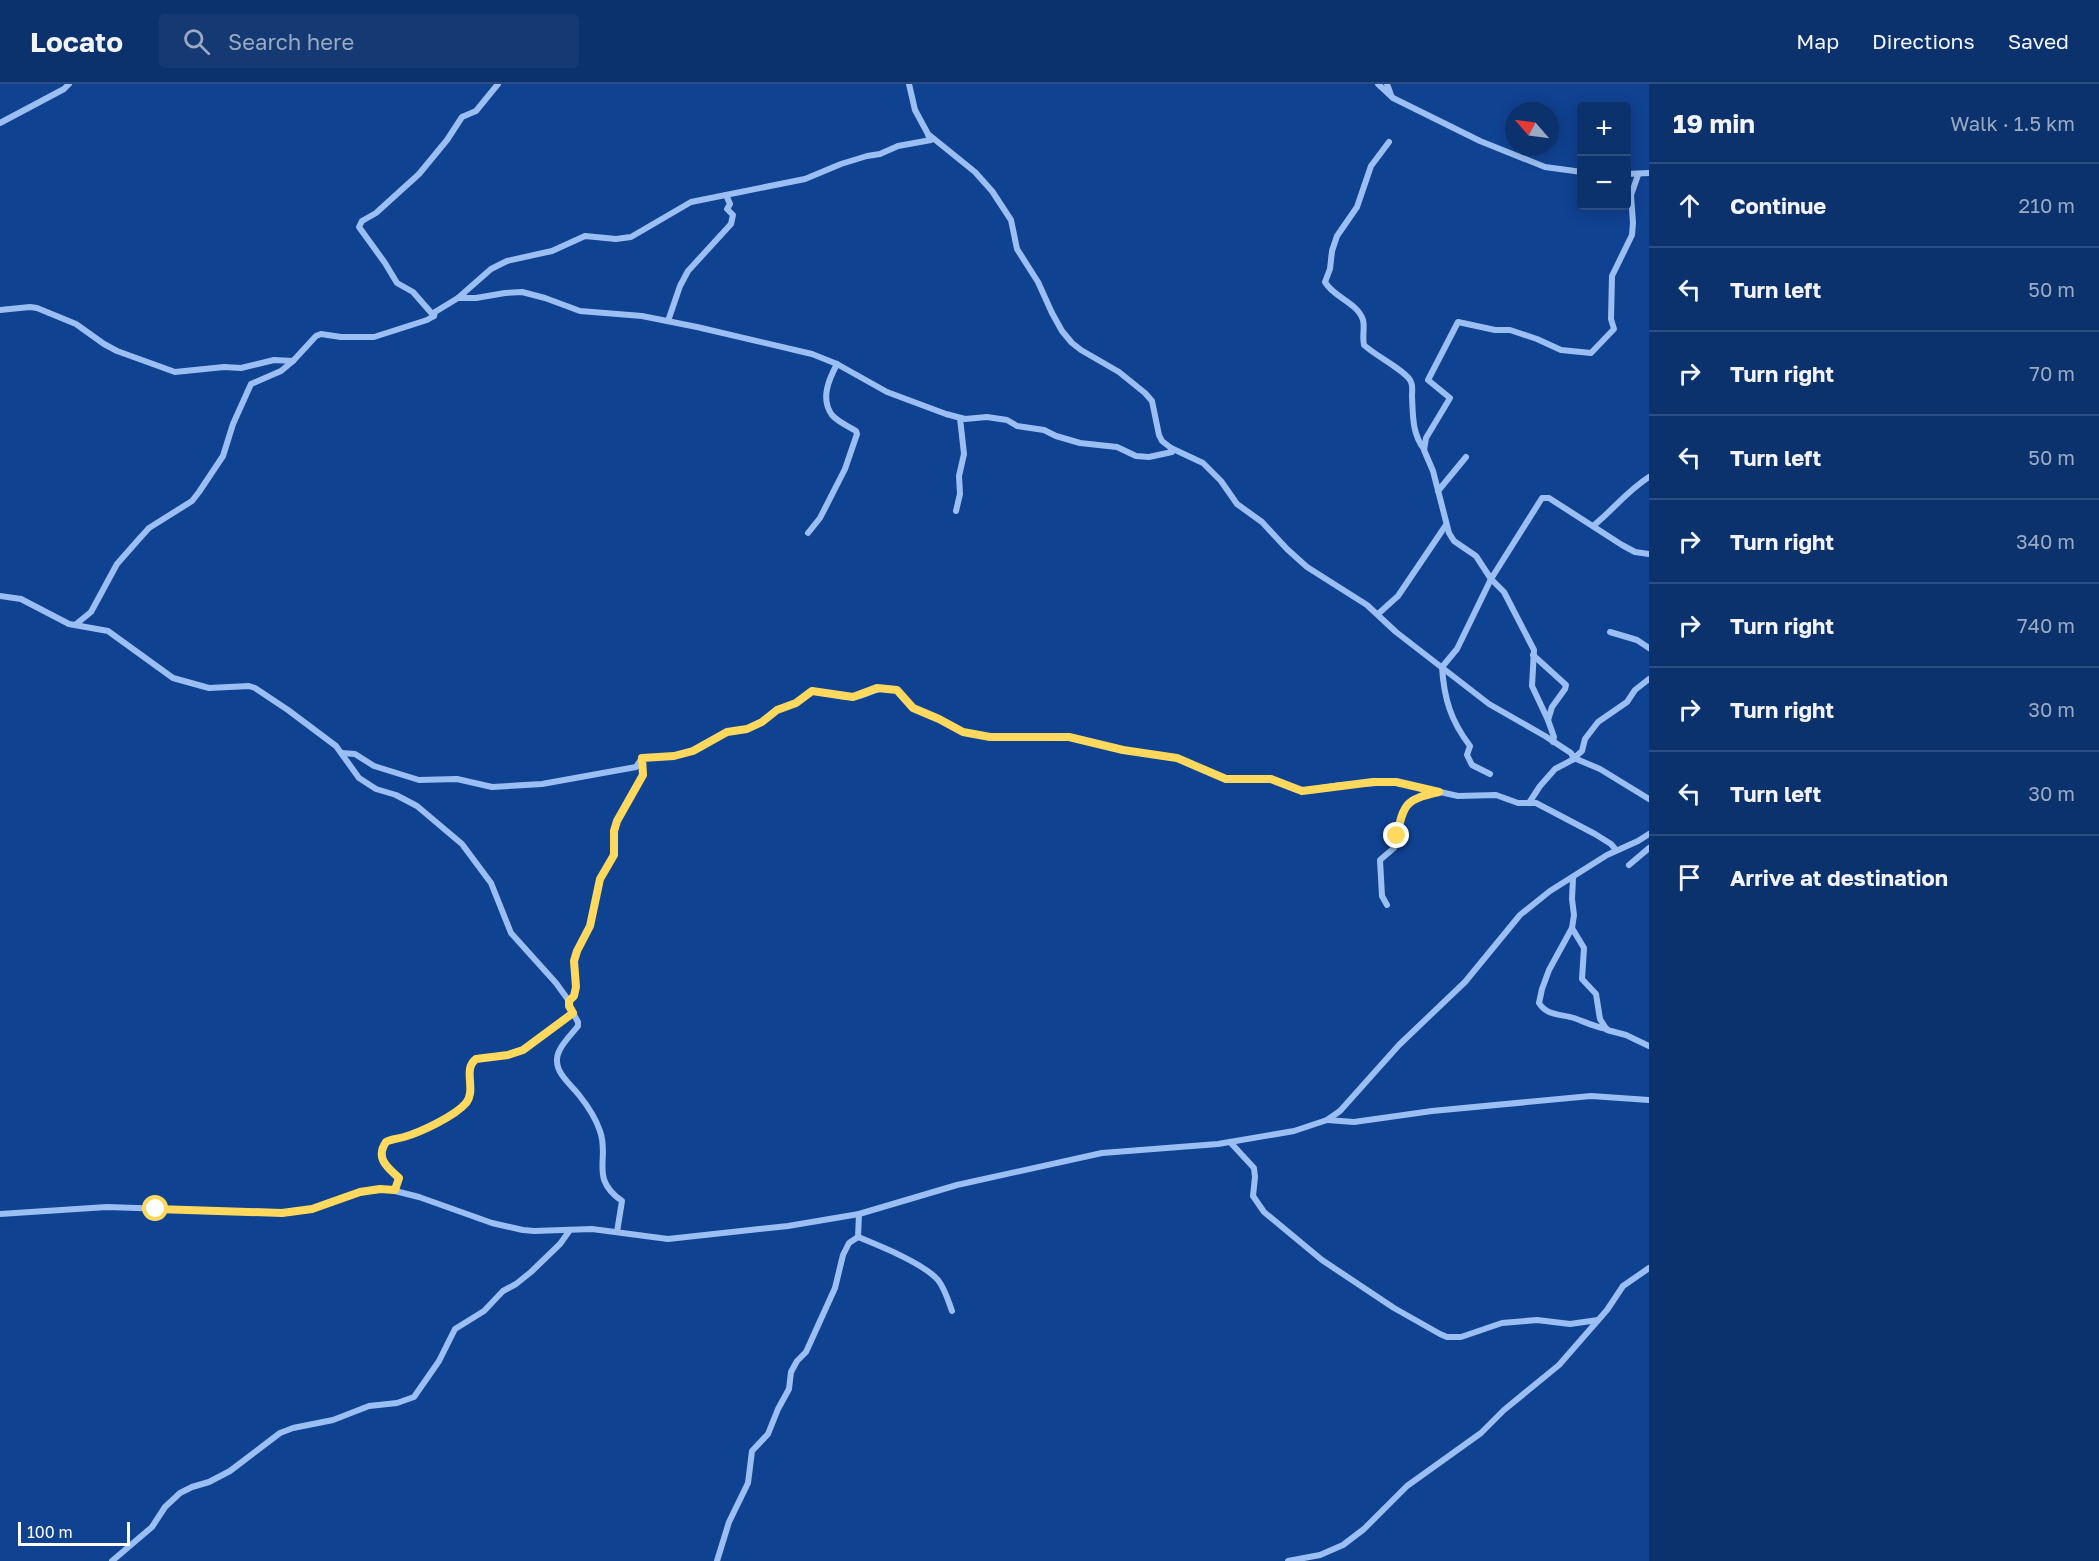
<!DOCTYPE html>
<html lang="en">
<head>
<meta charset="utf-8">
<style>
	:root { --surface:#0c326e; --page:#153a73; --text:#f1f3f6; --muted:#9aaac2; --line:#2c4d81 }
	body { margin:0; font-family:"Golos Text",sans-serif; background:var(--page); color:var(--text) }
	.controls { position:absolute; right:18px; top:18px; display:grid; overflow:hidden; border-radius:6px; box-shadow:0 3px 15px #0003 }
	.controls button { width:54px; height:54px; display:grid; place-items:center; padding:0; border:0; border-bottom:2px solid var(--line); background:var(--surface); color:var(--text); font:30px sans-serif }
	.compass { position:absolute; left:1505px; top:18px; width:54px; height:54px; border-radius:50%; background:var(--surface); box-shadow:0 3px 15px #0003; rotate:298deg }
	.scale { position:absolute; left:18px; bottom:15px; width:112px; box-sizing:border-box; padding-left:6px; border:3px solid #fff; border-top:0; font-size:16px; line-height:21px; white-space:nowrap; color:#fff; -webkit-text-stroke:4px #104292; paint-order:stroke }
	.stop { position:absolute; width:18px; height:18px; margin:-14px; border:4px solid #ffd95e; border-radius:50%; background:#fff }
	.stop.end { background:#ffd95e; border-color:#fff; box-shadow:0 2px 6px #0008 }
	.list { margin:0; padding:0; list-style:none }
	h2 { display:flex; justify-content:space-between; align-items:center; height:78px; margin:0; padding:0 24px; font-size:26px }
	h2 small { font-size:20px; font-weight:400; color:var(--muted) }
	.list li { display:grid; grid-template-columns:39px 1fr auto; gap:18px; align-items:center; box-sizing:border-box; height:84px; padding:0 24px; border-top:2px solid var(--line) }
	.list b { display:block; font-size:22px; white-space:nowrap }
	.list em { font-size:20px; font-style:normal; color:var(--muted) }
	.icon { flex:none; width:33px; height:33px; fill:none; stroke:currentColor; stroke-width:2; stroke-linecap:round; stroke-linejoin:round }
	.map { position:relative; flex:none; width:1649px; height:1477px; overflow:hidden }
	header { display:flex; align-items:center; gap:36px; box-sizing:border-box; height:84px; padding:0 30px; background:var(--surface); border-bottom:2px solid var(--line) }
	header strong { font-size:28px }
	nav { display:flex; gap:33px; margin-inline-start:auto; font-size:21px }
	.search { width:420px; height:54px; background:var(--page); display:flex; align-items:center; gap:15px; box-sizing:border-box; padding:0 21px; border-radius:6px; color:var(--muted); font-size:22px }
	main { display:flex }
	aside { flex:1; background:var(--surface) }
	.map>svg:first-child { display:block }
</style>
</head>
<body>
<header>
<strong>Locato</strong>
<div class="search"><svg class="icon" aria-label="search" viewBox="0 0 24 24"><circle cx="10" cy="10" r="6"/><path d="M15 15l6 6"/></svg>Search here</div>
<nav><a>Map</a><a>Directions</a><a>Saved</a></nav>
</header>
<main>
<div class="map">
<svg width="1649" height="1477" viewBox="0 0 1649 1477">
	<rect width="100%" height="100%" fill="#104292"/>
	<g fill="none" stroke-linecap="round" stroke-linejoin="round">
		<g stroke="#9cbff3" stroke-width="6">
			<polyline points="909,0 915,26 928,50 975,88 992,107 1011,136 1017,165 1038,198 1052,229 1062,247 1072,259 1081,266 1119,288 1145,309 1152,317 1159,351 1162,357 1171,364 1203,379 1221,397 1237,420 1262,438 1287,465 1307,483 1367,521 1396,548 1489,620 1545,652 1571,669 1574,674 1600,685 1649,715"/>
			<polyline points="1378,0 1393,14 1480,57 1545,83 1582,88"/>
			<polyline points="1387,0 1391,11"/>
			<polyline points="0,39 64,5 69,0"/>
			<path d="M1389 58 1371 82 1357 123 1337 152 1332 167 1330 185 1325 198C1333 213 1358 219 1363 236 1365 244 1362 253 1364 261 1374 271 1408 288 1411 298 1413 302 1412 308 1412 312 1413 332 1412 349 1424 365"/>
			<polyline points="1626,90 1649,89"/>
			<polyline points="458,214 476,214 505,209 522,208 545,214 580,227 642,232 697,243 812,270 837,280 887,308 946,330 965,335 987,333 1007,336 1017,342 1044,346 1056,352 1080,359 1117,363 1136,372 1149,373 1172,368 1171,364"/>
			<polyline points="0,226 30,223 37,224 76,240 104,260 117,267 175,288 224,283 241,284 274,276 293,277 316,252 321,250 341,253 374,253 427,236 434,232 435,228 458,214 491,185 507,177 552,167 585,152 616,155 631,153 691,118 805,95 841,80 867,72 880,70 898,62 931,56 928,51"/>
			<polyline points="434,232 413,208 397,199 385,179 359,143 362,137 376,129 419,90 447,56 462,33 476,27 498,0"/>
			<polyline points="668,237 680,202 688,187 731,140 733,131 727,125 730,120 726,111"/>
			<polyline points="1438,407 1466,373"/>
			<polyline points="956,427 960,410 959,392 964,370 960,334"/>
			<path d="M1593 442C1613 426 1627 407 1649 393"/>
			<path d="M808 449 820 434 845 385 857 350 856 347C848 342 838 338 832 331 820 315 829 295 837 280"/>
			<path d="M0 512 21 515 69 540 108 547 173 594 209 604 249 602 255 604 288 626 336 662 359 694 376 705 396 711 417 722 462 760 491 799 511 849 556 899 569 917V922L578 938V942C571 951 556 965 557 977 557 990 571 1001 579 1011 587 1021 596 1035 600 1047 610 1075 589 1094 622 1117L617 1148"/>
			<polyline points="1378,530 1398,512 1446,441"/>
			<polyline points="75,541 91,528 117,480 139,455 149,444 192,417 199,408 223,372 233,340 251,300 281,287 293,277"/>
			<polyline points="1610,548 1637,556 1649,564"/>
			<polyline points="1533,571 1566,601 1565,605 1552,623 1548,636"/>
			<polyline points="1553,658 1554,653 1548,636 1532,602 1534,566 1504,508 1491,495 1476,472 1454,457 1449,449 1433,387 1424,366 1426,354 1450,314 1428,296 1458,238 1495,246 1510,246 1537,255 1561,266 1591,269 1614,245 1611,235 1612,192 1632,151 1633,139 1631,111 1638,91"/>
			<path d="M342 669 355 670 374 682 419 696 457 695 492 703 542 700 636 683 642 674 674 672 693 667 727 648 747 645 762 638 777 626 796 619 812 607C824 608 844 615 855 613 875 609 873 602 897 606L913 624 939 635 960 647 990 653H1069L1123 666 1177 674 1226 695H1271L1302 707 1341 701 1396 698 1458 712 1496 711 1518 719H1536L1595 750 1611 760 1616 766"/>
			<polyline points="1574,674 1582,667 1585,655 1598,638 1627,618 1635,606 1649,595"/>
			<path d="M1490 690 1472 681 1467 671 1470 662C1451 637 1444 615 1442 583L1457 565 1491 495 1542 414H1549L1622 461 1635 468 1649 470"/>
			<polyline points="1529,719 1540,702 1555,685 1574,675 1572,671"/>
			<polyline points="1629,781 1649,764"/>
			<polyline points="1573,794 1572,815 1574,831 1572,844 1584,864 1582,895 1596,910 1600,935 1607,946 1626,951 1649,962"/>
			<polyline points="1387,821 1382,812 1380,776 1394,764 1401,733 1407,720 1412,716 1436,709"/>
			<path d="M1572 844 1549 886 1542 905 1539 919C1547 932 1561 930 1574 934 1585 938 1595 943 1607 945"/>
			<polyline points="569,917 574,912 576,903 574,877 577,867 590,842 600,795 614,771 614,747 617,737 643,691 642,675"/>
			<polyline points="1327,1036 1354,1038 1432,1027 1591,1012 1649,1016"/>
			<polyline points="1230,1058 1254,1084 1255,1093 1253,1112 1264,1128 1322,1176 1394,1224 1440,1250 1447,1253 1461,1253 1502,1239 1537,1236 1570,1240 1598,1236"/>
			<path d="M395 1106 399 1094C387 1083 375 1074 386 1058 392 1055 397 1055 404 1053 420 1048 461 1030 468 1015 475 1002 464 985 476 975L508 971 523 966 573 929"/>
			<polyline points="0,1130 107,1123 282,1129 312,1125 360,1108 387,1105 419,1113 492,1139 523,1146 534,1147 592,1145 668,1155 788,1142 859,1130 957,1101 1102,1069 1218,1060 1294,1047 1327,1036 1340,1027 1399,961 1465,898 1520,831 1550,807 1607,771 1638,757 1649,750"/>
			<path d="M858 1153C880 1162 923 1179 938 1196 945 1205 948 1216 952 1227"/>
			<polyline points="112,1477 152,1443 165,1423 180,1409 192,1403 209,1398 230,1387 280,1349 293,1344 333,1336 369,1322 397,1319 414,1313 439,1277 455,1245 484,1227 503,1207 516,1200 531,1188 560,1160 570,1146"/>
			<polyline points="717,1477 729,1438 748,1399 752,1367 768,1350 778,1325 789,1305 791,1288 797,1277 806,1268 835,1204 843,1171 849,1159 858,1153 859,1130"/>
			<polyline points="1288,1477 1320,1471 1343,1461 1364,1445 1407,1402 1481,1349 1504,1326 1559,1281 1607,1226 1623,1202 1649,1184"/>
		</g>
	</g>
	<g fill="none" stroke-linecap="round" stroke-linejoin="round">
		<path stroke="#ffd95e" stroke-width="8" d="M156 1125 282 1129 312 1125 360 1108 380 1105 395 1106 399 1094C387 1083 375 1074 386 1058 391 1055 397 1055 404 1053 421 1048 455 1032 466 1019 477 1005 462 986 476 975L508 971 523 966 573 929 569 922V917L574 912 576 903 574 877 577 867 590 842 600 795 614 771V747L617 737 643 691 642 674 674 672 693 667 727 648 747 645 762 638 777 626 796 619 812 607 853 613 877 604 897 606 913 624 939 635 963 648 990 653H1069L1123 666 1177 674 1226 695H1271L1302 707 1373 698H1396L1439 708C1407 715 1403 719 1397 752"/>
	</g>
</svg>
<div class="controls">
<button>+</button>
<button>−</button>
</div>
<svg class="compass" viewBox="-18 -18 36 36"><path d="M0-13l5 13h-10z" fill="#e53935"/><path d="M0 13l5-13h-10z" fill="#9aaac2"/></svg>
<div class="scale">100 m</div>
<div class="stop" style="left:156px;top:1125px"></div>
<div class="stop end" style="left:1397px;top:752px"></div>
</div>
<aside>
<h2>19 min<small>Walk · 1.5 km</small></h2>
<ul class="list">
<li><svg class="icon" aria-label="ahead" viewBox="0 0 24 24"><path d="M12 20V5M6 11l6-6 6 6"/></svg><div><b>Continue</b></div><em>210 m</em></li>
<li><svg class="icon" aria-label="left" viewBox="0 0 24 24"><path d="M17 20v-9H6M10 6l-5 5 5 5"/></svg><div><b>Turn left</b></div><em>50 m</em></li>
<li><svg class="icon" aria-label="right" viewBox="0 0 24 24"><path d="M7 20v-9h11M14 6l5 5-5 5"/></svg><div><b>Turn right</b></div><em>70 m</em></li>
<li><svg class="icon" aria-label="left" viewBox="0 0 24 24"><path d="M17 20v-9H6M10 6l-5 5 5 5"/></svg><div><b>Turn left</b></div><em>50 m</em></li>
<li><svg class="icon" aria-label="right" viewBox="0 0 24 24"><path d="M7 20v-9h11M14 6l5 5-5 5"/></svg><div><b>Turn right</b></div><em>340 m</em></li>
<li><svg class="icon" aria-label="right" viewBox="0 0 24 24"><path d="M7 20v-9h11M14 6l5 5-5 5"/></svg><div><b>Turn right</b></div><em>740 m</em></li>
<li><svg class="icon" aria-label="right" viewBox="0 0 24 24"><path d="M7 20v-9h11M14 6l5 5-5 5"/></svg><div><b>Turn right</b></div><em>30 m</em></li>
<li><svg class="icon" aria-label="left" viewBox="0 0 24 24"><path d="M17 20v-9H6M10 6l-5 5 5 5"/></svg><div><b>Turn left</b></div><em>30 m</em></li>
<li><svg class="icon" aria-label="arrive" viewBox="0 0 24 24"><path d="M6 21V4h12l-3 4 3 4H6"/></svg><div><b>Arrive at destination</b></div></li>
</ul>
</aside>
</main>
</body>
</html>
